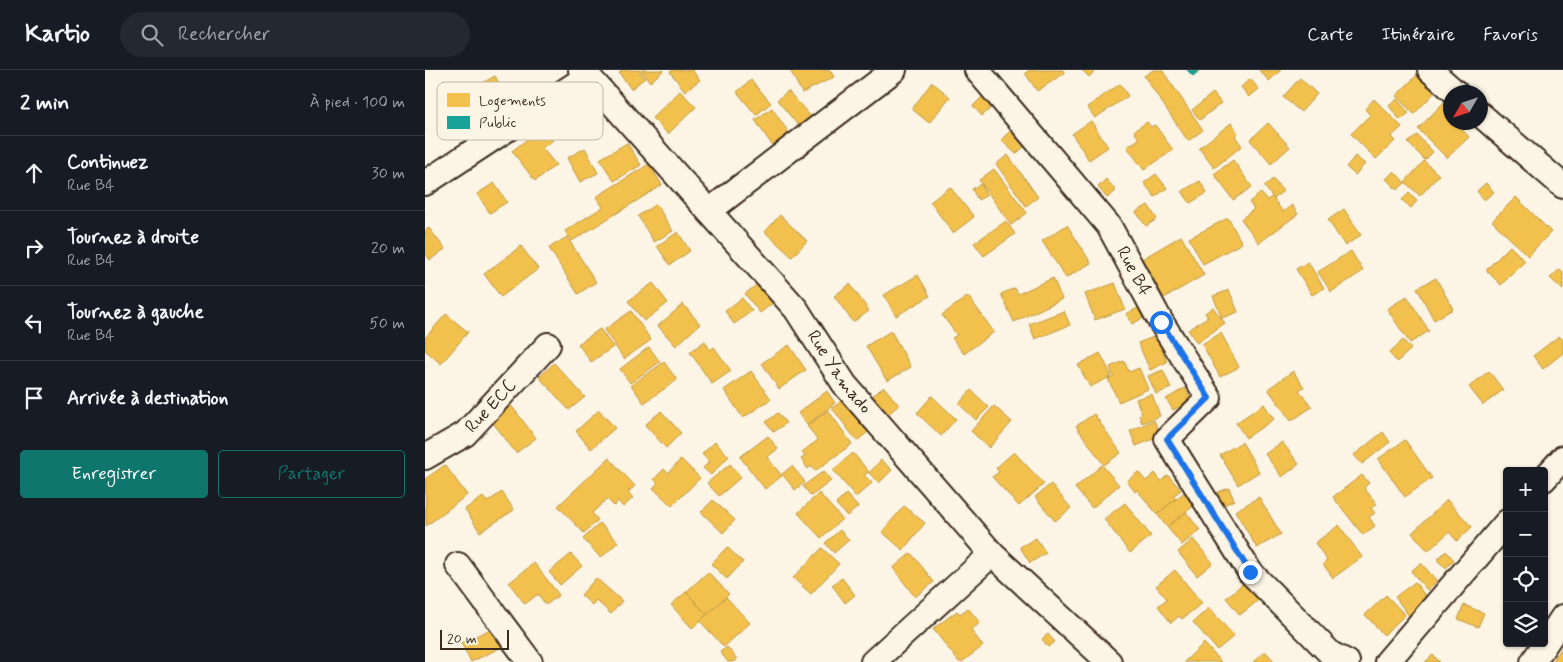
<!DOCTYPE html>
<html lang="fr">
<head>
<meta charset="utf-8">
<style>
	:root { --surface:#171b24; --page:#242831; --text:#f1f3f6; --muted:#9ea1a6; --line:#363941; --accent:#0f766e }
	body { margin:0; font-family:Mynerve,sans-serif; background:var(--page); color:var(--text) }
	.controls { position:absolute; right:15px; bottom:15px; display:grid; overflow:hidden; border-radius:5px; box-shadow:0 1px 4px #0004 }
	.controls button { width:45px; height:45px; display:grid; place-items:center; padding:0; border:0; border-bottom:1px solid var(--line); background:var(--surface); color:var(--text); font:25px sans-serif }
	.compass { position:absolute; left:1018px; top:15px; width:45px; height:45px; border-radius:50%; background:var(--surface); box-shadow:0 1px 4px #0004; rotate:231deg }
	.scale { position:absolute; left:15px; bottom:12px; width:69px; box-sizing:border-box; padding-left:5px; border:2px solid #3b2a1e; border-top:0; font-size:14px; line-height:18px; white-space:nowrap; color:#3b2a1e; -webkit-text-stroke:4px #fcf5e5; paint-order:stroke }
	.stop { position:absolute; width:15px; height:15px; margin:-11px; border:4px solid #1a73e8; border-radius:50%; background:#fff }
	.stop.end { background:#1a73e8; border-color:#fff; box-shadow:0 1px 5px #0008 }
	.list { margin:0; padding:0; list-style:none }
	h2 { display:flex; justify-content:space-between; align-items:center; height:65px; margin:0; padding:0 20px; font-size:21px }
	h2 small { font-size:16px; font-weight:400; color:var(--muted) }
	.list li { display:grid; grid-template-columns:32px 1fr auto; gap:15px; align-items:center; box-sizing:border-box; height:75px; padding:0 20px; border-top:1px solid var(--line) }
	.list b { display:block; font-size:19px; white-space:nowrap }
	.list p { margin:0; font-size:16px; white-space:nowrap; color:var(--muted) }
	.list em { font-size:16px; font-style:normal; color:var(--muted) }
	.actions { display:flex; gap:10px; padding:15px 20px }
	.actions a { flex:1; padding:11px 0; border:1px solid var(--accent); border-radius:5px; text-align:center; font-size:18px; color:var(--accent) }
	.actions .main { background:var(--accent); color:#fff }
	.icon { flex:none; width:28px; height:28px; fill:none; stroke:currentColor; stroke-width:2; stroke-linecap:round; stroke-linejoin:round }
	.map { position:relative; flex:none; width:1138px; height:592px; overflow:hidden }
	header { display:flex; align-items:center; gap:30px; box-sizing:border-box; height:70px; padding:0 25px; background:var(--surface); border-bottom:1px solid var(--line) }
	header strong { font-size:24px }
	nav { display:flex; gap:28px; margin-inline-start:auto; font-size:18px }
	.search { width:350px; height:45px; background:var(--page); display:flex; align-items:center; gap:12px; box-sizing:border-box; padding:0 18px; border-radius:28px; color:var(--muted); font-size:19px }
	main { display:flex }
	aside { flex:1; background:var(--surface) }
	.map>svg:first-child { display:block }
</style>
</head>
<body>
<header>
<strong>Kartio</strong>
<div class="search"><svg class="icon" aria-label="search" viewBox="0 0 24 24"><circle cx="10" cy="10" r="6"/><path d="M15 15l6 6"/></svg>Rechercher</div>
<nav><a>Carte</a><a>Itinéraire</a><a>Favoris</a></nav>
</header>
<main>
<aside>
<h2>2 min<small>À pied · 100 m</small></h2>
<ul class="list">
<li><svg class="icon" aria-label="ahead" viewBox="0 0 24 24"><path d="M12 20V5M6 11l6-6 6 6"/></svg><div><b>Continuez</b><p>Rue B4</p></div><em>30 m</em></li>
<li><svg class="icon" aria-label="right" viewBox="0 0 24 24"><path d="M7 20v-9h11M14 6l5 5-5 5"/></svg><div><b>Tournez à droite</b><p>Rue B4</p></div><em>20 m</em></li>
<li><svg class="icon" aria-label="left" viewBox="0 0 24 24"><path d="M17 20v-9H6M10 6l-5 5 5 5"/></svg><div><b>Tournez à gauche</b><p>Rue B4</p></div><em>50 m</em></li>
<li><svg class="icon" aria-label="arrive" viewBox="0 0 24 24"><path d="M6 21V4h12l-3 4 3 4H6"/></svg><div><b>Arrivée à destination</b></div></li>
</ul>
<div class="actions"><a class="main">Enregistrer</a><a>Partager</a></div>
</aside>
<div class="map">
<svg width="1138" height="592" viewBox="0 0 1138 592">
	<rect width="100%" height="100%" fill="#fcf5e5"/>
	<filter id="ink" filterUnits="userSpaceOnUse"><feTurbulence type="fractalNoise" baseFrequency=".02" numOctaves="2"/><feDisplacementMap in="SourceGraphic" scale="10" xChannelSelector="R" yChannelSelector="G"/><feConvolveMatrix kernelMatrix="1 2 1 2 8 2 1 2 1" color-interpolation-filters="sRGB"/></filter>
	<g filter="url(#ink)">
		<g fill="#f2c14e" stroke="#bb9440">
			<polygon points="198,0 214,0 220,8 206,19 194,3"/>
			<polygon points="216,0 239,0 225,12"/>
			<polygon points="247,0 267,0 275,10 260,21 245,2"/>
			<polygon points="365,0 405,0 409,7 377,23"/>
			<polygon points="605,0 638,0 640,3 612,21 600,3"/>
			<polygon points="657,0 671,0 664,7"/>
			<polygon points="728,0 737,0 778,60 763,71 719,6"/>
			<polygon points="834,0 856,0 844,11"/>
			<polygon points="997,0 1016,16 989,44 971,26"/>
			<polygon points="70,6 88,39 65,52 47,19"/>
			<polygon points="875,8 892,24 876,42 858,27"/>
			<polygon points="825,9 834,19 824,27 816,17"/>
			<polygon points="326,10 346,33 331,45 312,22"/>
			<polygon points="507,12 525,27 504,53 487,39"/>
			<polygon points="695,14 703,26 670,48 662,37"/>
			<polygon points="255,21 271,37 243,64 227,48"/>
			<polygon points="363,21 389,50 377,60 352,30"/>
			<polygon points="788,23 796,33 775,50 767,40"/>
			<polygon points="558,26 568,36 557,46 548,36"/>
			<polygon points="949,29 977,57 966,67 970,71 951,89 926,64 945,45 940,39"/>
			<polygon points="972,29 984,43 975,50 964,36"/>
			<polygon points="1021,30 1026,34 1026,52 1040,52 1035,57 1044,67 1022,88 993,59"/>
			<polygon points="347,38 368,69 351,81 330,50"/>
			<polygon points="666,51 683,77 664,90 647,64"/>
			<polygon points="722,52 726,57 730,55 748,80 719,100 702,77 714,69 709,61"/>
			<polygon points="806,53 813,63 810,66 817,76 789,98 774,78"/>
			<polygon points="843,53 865,77 846,94 825,70"/>
			<polygon points="118,57 128,70 117,78 131,95 110,111 87,81"/>
			<polygon points="588,58 603,73 591,84 576,70"/>
			<polygon points="992,65 1008,82 1000,90 983,73"/>
			<polygon points="202,73 216,95 189,111 175,89"/>
			<polygon points="160,78 173,103 155,112 142,88"/>
			<polygon points="583,85 613,127 601,136 571,94"/>
			<polygon points="930,86 940,94 930,105 921,97"/>
			<polygon points="808,90 827,117 808,130 789,104"/>
			<polygon points="999,91 1014,105 995,126 980,112"/>
			<polygon points="224,94 237,115 147,171 140,161 178,137 171,127"/>
			<polygon points="569,99 602,143 586,155 554,110"/>
			<polygon points="969,101 980,113 972,120 961,109"/>
			<polygon points="731,104 742,118 730,127 719,113"/>
			<polygon points="681,109 691,121 682,128 673,117"/>
			<polygon points="848,109 858,121 849,129 839,116"/>
			<polygon points="775,111 782,123 765,133 757,121"/>
			<polygon points="69,113 82,132 65,143 52,124"/>
			<polygon points="1061,113 1069,122 1059,130 1052,121"/>
			<polygon points="556,114 562,125 553,130 547,119"/>
			<polygon points="525,117 549,147 528,163 505,132"/>
			<polygon points="836,123 842,130 847,127 858,142 867,135 873,144 834,173 816,149 829,139 824,132"/>
			<polygon points="984,123 992,131 986,138 977,130"/>
			<polygon points="1091,127 1126,162 1103,186 1067,151"/>
			<polygon points="231,134 248,161 229,172 213,146"/>
			<polygon points="723,135 732,149 721,156 711,142"/>
			<polygon points="919,139 936,165 920,176 903,150"/>
			<polygon points="355,145 382,171 367,187 340,162"/>
			<polygon points="803,148 817,173 778,194 764,168"/>
			<polygon points="581,151 590,164 559,186 549,173"/>
			<polygon points="642,155 666,193 641,208 617,171"/>
			<polygon points="4,158 20,179 5,190 0,183 0,161"/>
			<polygon points="253,162 265,181 245,195 232,176"/>
			<polygon points="756,166 779,205 739,228 717,189"/>
			<polygon points="142,167 171,212 153,224 124,178"/>
			<polygon points="96,176 113,199 76,227 59,204"/>
			<polygon points="1085,176 1100,191 1076,215 1061,200"/>
			<polygon points="926,181 938,201 906,222 893,202"/>
			<polygon points="883,192 899,218 887,225 871,199"/>
			<polygon points="1135,199 1138,202 1138,220 1125,208"/>
			<polygon points="493,205 505,226 471,246 459,225"/>
			<polygon points="628,208 637,229 589,252 576,224 590,218 593,224"/>
			<polygon points="1011,208 1028,239 1009,250 992,218"/>
			<polygon points="228,213 243,233 219,251 203,231"/>
			<polygon points="334,213 349,232 335,243 320,224"/>
			<polygon points="690,213 700,239 670,250 660,224"/>
			<polygon points="425,214 444,241 428,252 409,226"/>
			<polygon points="804,220 813,242 797,248 788,226"/>
			<polygon points="543,226 569,262 539,284 527,268 532,265 517,245"/>
			<polygon points="982,226 1004,261 985,273 962,239"/>
			<polygon points="317,228 327,241 309,254 300,241"/>
			<polygon points="258,234 275,254 251,276 233,256"/>
			<polygon points="788,237 800,253 772,273 763,260 783,247 780,243"/>
			<polygon points="713,238 718,248 707,254 701,244"/>
			<polygon points="206,241 226,270 199,289 179,260"/>
			<polygon points="639,241 645,255 610,269 604,254"/>
			<polygon points="21,244 43,262 16,294 0,280 0,268"/>
			<polygon points="175,259 188,277 166,292 153,274"/>
			<polygon points="466,261 486,297 462,311 441,276"/>
			<polygon points="796,263 814,297 795,307 777,274"/>
			<polygon points="731,266 742,292 725,300 713,273"/>
			<polygon points="1134,266 1138,270 1138,283 1118,299 1108,286"/>
			<polygon points="978,270 986,279 972,292 964,283"/>
			<polygon points="280,271 285,280 289,277 306,301 287,314 265,282"/>
			<polygon points="364,275 381,300 354,319 337,293"/>
			<polygon points="224,277 235,292 205,313 195,299"/>
			<polygon points="675,283 687,306 665,317 653,295"/>
			<polygon points="699,291 704,302 714,298 723,319 694,332 683,309 689,307 685,297"/>
			<polygon points="239,292 252,310 219,333 206,315"/>
			<polygon points="129,293 160,327 144,340 114,307"/>
			<polygon points="738,300 746,318 731,324 723,306"/>
			<polygon points="326,301 346,329 318,348 299,320"/>
			<polygon points="868,301 879,317 874,320 887,337 866,351 843,319"/>
			<polygon points="1064,301 1078,320 1058,335 1044,317"/>
			<polygon points="459,317 474,335 462,345 446,327"/>
			<polygon points="760,318 767,330 748,340 741,329"/>
			<polygon points="546,320 564,337 551,350 534,334"/>
			<polygon points="402,321 410,333 382,355 373,343"/>
			<polygon points="727,324 735,346 717,353 714,345 717,344 711,329"/>
			<polygon points="507,326 531,349 516,366 492,343"/>
			<polygon points="82,330 111,368 91,383 62,345"/>
			<polygon points="418,330 443,362 432,371 407,338"/>
			<polygon points="839,334 849,349 821,368 811,353"/>
			<polygon points="569,336 587,352 564,378 546,361"/>
			<polygon points="174,340 190,358 166,379 151,361"/>
			<polygon points="403,340 427,374 390,401 386,396 383,399 376,389 380,387 377,382 393,370 382,356"/>
			<polygon points="236,341 256,363 241,378 220,355"/>
			<polygon points="353,343 361,353 349,362 341,352"/>
			<polygon points="669,344 696,383 679,395 651,356"/>
			<polygon points="729,350 736,366 711,376 705,361"/>
			<polygon points="958,362 965,372 937,394 929,385"/>
			<polygon points="343,366 353,379 342,387 357,406 340,419 315,387"/>
			<polygon points="980,370 1007,408 980,427 953,389"/>
			<polygon points="290,372 304,386 286,405 278,398 284,392 277,384"/>
			<polygon points="817,372 834,402 813,415 795,385"/>
			<polygon points="857,372 874,394 857,407 840,384"/>
			<polygon points="589,382 619,414 594,436 567,407 574,402 571,398"/>
			<polygon points="428,383 444,402 439,405 447,413 431,427 408,400"/>
			<polygon points="184,388 210,416 203,422 208,428 198,437 193,431 189,436 182,429 167,443 173,450 159,463 133,436"/>
			<polygon points="256,389 275,408 247,436 228,418 233,413 229,409 239,399 243,403"/>
			<polygon points="456,390 467,400 454,413 444,403"/>
			<polygon points="305,394 316,407 294,426 282,413"/>
			<polygon points="20,395 42,425 1,456 0,409"/>
			<polygon points="677,395 694,415 667,438 650,418"/>
			<polygon points="367,396 380,412 370,420 357,404"/>
			<polygon points="399,401 406,411 386,426 378,416"/>
			<polygon points="713,402 721,411 730,403 736,411 743,405 756,420 748,426 751,429 732,444 712,420 710,422 702,411"/>
			<polygon points="937,405 944,413 939,418 952,434 946,438 950,443 944,447 950,456 938,465 908,427"/>
			<polygon points="626,414 646,438 630,451 610,427"/>
			<polygon points="804,418 809,430 797,436 791,423"/>
			<polygon points="761,421 771,434 742,457 732,444"/>
			<polygon points="77,422 89,440 55,462 40,439 58,427 62,432"/>
			<polygon points="394,423 417,449 396,468 373,443"/>
			<polygon points="421,424 433,437 422,446 411,434"/>
			<polygon points="834,427 856,464 832,478 810,441"/>
			<polygon points="288,430 310,450 298,463 276,442"/>
			<polygon points="1022,430 1047,457 1032,471 1024,462 1003,481 987,463"/>
			<polygon points="700,433 726,466 705,483 679,449"/>
			<polygon points="479,436 500,453 478,480 457,462"/>
			<polygon points="761,442 775,460 757,475 742,457"/>
			<polygon points="175,453 193,472 176,488 158,469"/>
			<polygon points="914,455 937,487 908,508 898,494 902,490 890,473"/>
			<polygon points="415,460 424,470 409,483 400,473"/>
			<polygon points="611,468 621,483 605,493 595,477"/>
			<polygon points="768,469 788,493 772,506 753,482"/>
			<polygon points="302,477 318,492 302,509 286,494"/>
			<polygon points="397,478 414,494 386,524 368,508"/>
			<polygon points="1021,481 1029,490 1021,498 1012,490"/>
			<polygon points="486,483 509,512 490,527 468,498"/>
			<polygon points="146,484 157,496 135,515 124,502"/>
			<polygon points="109,493 134,525 121,535 113,524 100,534 84,513"/>
			<polygon points="996,493 1012,511 1002,520 986,501"/>
			<polygon points="750,500 777,533 757,549 754,546 746,553 733,536 742,529 731,516"/>
			<polygon points="283,502 304,524 282,545 261,522"/>
			<polygon points="171,508 197,531 186,544 171,530 167,535 156,525"/>
			<polygon points="417,508 430,525 420,533 407,515"/>
			<polygon points="821,511 835,529 815,545 801,528"/>
			<polygon points="990,512 1007,535 987,550 970,527"/>
			<polygon points="261,522 282,545 267,558 246,535"/>
			<polygon points="961,525 980,545 959,565 940,545"/>
			<polygon points="301,527 325,553 299,577 275,551"/>
			<polygon points="1039,535 1059,543 1053,557 1033,549"/>
			<polygon points="543,538 555,553 546,560 558,576 537,592 534,592 508,559 532,541 535,544"/>
			<polygon points="784,538 809,566 792,580 768,552"/>
			<polygon points="72,556 81,575 46,592 36,573"/>
			<polygon points="623,564 630,572 623,577 617,569"/>
			<polygon points="779,573 796,592 759,592"/>
			<polygon points="1138,576 1138,592 1127,592"/>
			<polygon points="302,577 312,589 308,592 303,592 295,582"/>
			<polygon points="840,581 850,592 828,592"/>
			<polygon points="1008,585 1015,592 1000,592"/>
		</g>
		<polygon fill="#17a398" stroke="#227f73" points="762,0 775,0 768,6"/>
		<g fill="none" stroke-linecap="round" stroke-linejoin="round">
			<g stroke="#3b2a1e" stroke-width="28">
				<g id="minor">
					<path id="s1" d="M156 0 163 6 371 239 420 315 567 484 684 592"/>
					<path id="s2" d="M552 0 684 156 736 252 784 328 742 369 825 502 906 584 922 592"/>
					<polyline points="1005,0 1030,22"/>
					<polyline points="1056,45 1138,116"/>
					<polyline points="0,113 163,6"/>
					<polyline points="284,141 469,0"/>
					<path id="s3" d="M0 387 40 364 123 275"/>
					<polyline points="1119,409 1138,388"/>
					<polyline points="33,495 105,592"/>
					<polyline points="448,592 567,484"/>
					<polyline points="962,592 1082,452"/>
					<polyline points="1108,592 1138,547"/>
				</g>
			</g>
			<use href="#minor" stroke="#fcf5e5" stroke-width="24"/>
		</g>
	</g>
	<g fill="none" stroke-linecap="round" stroke-linejoin="round" filter="url(#ink)">
		<polyline stroke="#1a73e8" stroke-width="6" points="736,252 784,328 742,369 825,502"/>
	</g>
	<g text-anchor="middle" dominant-baseline="central" stroke-width="5" stroke-linejoin="round" paint-order="stroke">
		<g font-size="18" fill="#3b2a1e" stroke="#fcf5e5">
			<text stroke="none"><textPath href="#s2" startOffset="256">Rue B4</textPath></text>
			<text stroke="none"><textPath href="#s1" startOffset="398">Rue Yamado</textPath></text>
			<text stroke="none"><textPath href="#s3" startOffset="84">Rue ECC</textPath></text>
		</g>
	</g>
	<rect x="12" y="12" width="166" height="58" rx="8" fill="#fcf5e5" stroke="#c2b8a9" stroke-width="1"/>
	<rect x="22" y="23" width="23" height="14" fill="#f2c14e"/>
	<rect x="22" y="46" width="23" height="13" fill="#17a398"/>
	<g font-size="14" fill="#3b2a1e">
		<text x="54" y="35">Logements</text>
		<text x="54" y="57">Public</text>
	</g>
</svg>
<div class="controls">
<button>+</button>
<button>−</button>
<button><svg class="icon" aria-label="locate" viewBox="0 0 24 24"><circle cx="12" cy="12" r="6"/><path d="M12 2v4M12 18v4M2 12h4M18 12h4"/></svg></button>
<button><svg class="icon" aria-label="layers" viewBox="0 0 24 24"><path d="M12 4l9 5-9 5-9-5zM3 14l9 5 9-5"/></svg></button>
</div>
<svg class="compass" viewBox="-18 -18 36 36"><path d="M0-13l5 13h-10z" fill="#e53935"/><path d="M0 13l5-13h-10z" fill="#9ea1a6"/></svg>
<div class="scale">20 m</div>
<div class="stop" style="left:736px;top:252px"></div>
<div class="stop end" style="left:825px;top:502px"></div>
</div>
</main>
</body>
</html>
